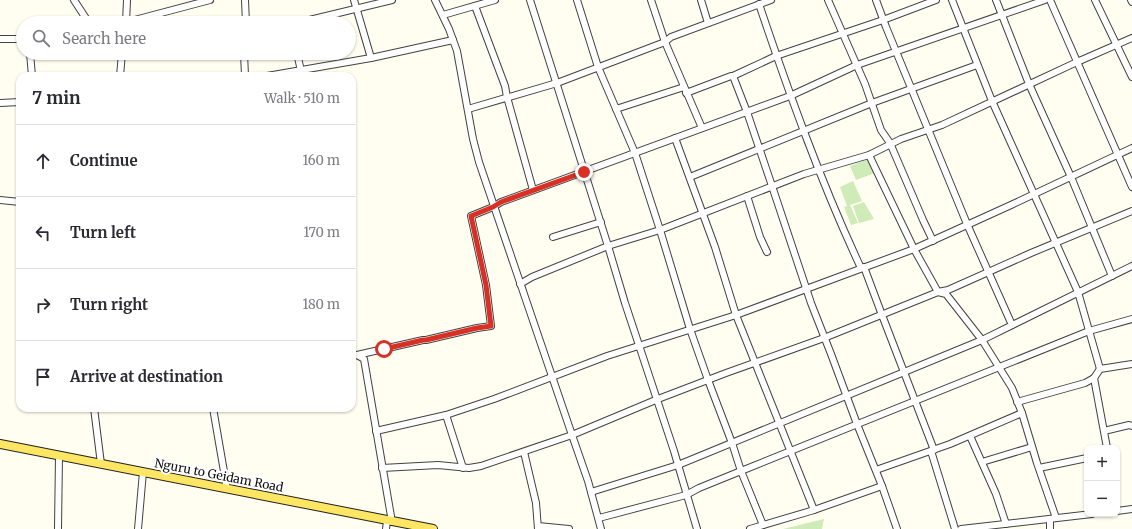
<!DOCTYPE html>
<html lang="en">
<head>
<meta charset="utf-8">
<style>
	:root { --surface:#fff; --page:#f2f2f3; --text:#2b2b33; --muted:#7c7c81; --line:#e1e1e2 }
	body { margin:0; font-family:Merriweather,serif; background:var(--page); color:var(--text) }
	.controls { position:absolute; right:12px; bottom:12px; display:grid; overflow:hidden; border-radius:8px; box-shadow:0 1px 3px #0004 }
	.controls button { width:36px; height:36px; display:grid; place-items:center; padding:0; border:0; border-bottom:1px solid var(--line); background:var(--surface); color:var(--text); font:20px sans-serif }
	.stop { position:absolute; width:12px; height:12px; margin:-9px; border:3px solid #d93025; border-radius:50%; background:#fff }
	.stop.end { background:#d93025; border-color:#fff; box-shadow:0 1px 4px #0008 }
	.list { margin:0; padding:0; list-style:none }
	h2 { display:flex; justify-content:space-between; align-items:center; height:52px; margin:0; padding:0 16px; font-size:17px }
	h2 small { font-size:13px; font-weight:400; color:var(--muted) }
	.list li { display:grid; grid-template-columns:26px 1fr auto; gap:12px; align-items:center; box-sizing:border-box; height:72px; padding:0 16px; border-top:1px solid var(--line) }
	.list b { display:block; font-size:15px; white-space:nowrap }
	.list em { font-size:13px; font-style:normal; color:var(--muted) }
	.icon { flex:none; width:22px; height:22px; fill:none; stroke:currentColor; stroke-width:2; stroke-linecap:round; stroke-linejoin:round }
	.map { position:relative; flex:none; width:1132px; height:529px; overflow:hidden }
	.search { position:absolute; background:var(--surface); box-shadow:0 1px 3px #0004; left:16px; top:16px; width:340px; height:44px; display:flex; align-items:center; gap:10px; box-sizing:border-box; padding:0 14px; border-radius:22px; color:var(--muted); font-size:15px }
	.panel { position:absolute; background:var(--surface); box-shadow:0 1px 3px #0004; left:16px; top:72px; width:340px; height:340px; border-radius:12px }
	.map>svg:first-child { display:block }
</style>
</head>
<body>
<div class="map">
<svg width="1132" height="529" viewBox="0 0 1132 529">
	<rect width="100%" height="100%" fill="#fffef0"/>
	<g fill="#ceebb8">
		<polygon points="868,159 875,173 856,180 850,166"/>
		<polygon points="853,181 862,201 850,205 858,223 851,225 844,207 847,206 840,187"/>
		<polygon points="864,202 874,219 859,223 853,206"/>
		<polygon points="824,519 822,529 783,529"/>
	</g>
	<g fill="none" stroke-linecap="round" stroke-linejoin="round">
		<g stroke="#424242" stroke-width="8">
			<g id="minor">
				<polyline points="74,0 89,23"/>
				<polyline points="245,0 246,23"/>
				<polyline points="354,0 371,58"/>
				<polyline points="435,0 449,29 457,51 473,139 479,162 572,435 588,481 601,529"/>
				<polyline points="530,0 608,246 625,303 674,451 697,529"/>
				<polyline points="577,0 598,67 635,153 660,230 690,329 708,380 732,443 741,471 763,525"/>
				<polyline points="651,0 665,42 702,128"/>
				<polyline points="701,0 708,23"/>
				<polyline points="828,0 865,84 881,130 890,143 923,220 933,241"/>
				<polyline points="876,0 886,27 967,224 1012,325"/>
				<polyline points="952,0 992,101 1078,292 1100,369"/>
				<polyline points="996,0 1029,84 1071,177 1112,276"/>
				<polyline points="1050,0 1132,187"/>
				<polyline points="1095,0 1132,77"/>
				<polyline points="1131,0 1132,2"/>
				<path d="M759 4C789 93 821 183 861 268"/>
				<polyline points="475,6 505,86 507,97 533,190"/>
				<polyline points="443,15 495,0"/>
				<polyline points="127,22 210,0"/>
				<polyline points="126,23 127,0"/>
				<polyline points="297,23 392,0"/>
				<polyline points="0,39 23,39"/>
				<polyline points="30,53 32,76"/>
				<polyline points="244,53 245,76"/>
				<polyline points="297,53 301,71"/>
				<polyline points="120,76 122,53"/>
				<polyline points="267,76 371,58 453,40"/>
				<polyline points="733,76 747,112 772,186 811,303 831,354 857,424 882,486 897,529"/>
				<polyline points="686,93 731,76 733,76 776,56 883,20 936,0"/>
				<polyline points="0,103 20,102"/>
				<polyline points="468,109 557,83 665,42 671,37 771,0"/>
				<polyline points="616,109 684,87"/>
				<polyline points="675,138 715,247 736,315 814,510"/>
				<polyline points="869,155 914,249 938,292 946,294 982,340 1012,388 1022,413 1037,463 1056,518"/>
				<polyline points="690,177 872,103 977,65"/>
				<polyline points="747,196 760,237 767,252"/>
				<polyline points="0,200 20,202"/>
				<polyline points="553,237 601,222"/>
				<polyline points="864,267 882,315 934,450"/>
				<polyline points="520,284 532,277 608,246 660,230 804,174 869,155 901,139 942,125 1077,62 1132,38"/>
				<polyline points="357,355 423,340 426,340 477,328 491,326 486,285 471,216 493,207 501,202 790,96 857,65 1045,0"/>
				<polyline points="352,356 357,355 364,359 392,522"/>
				<polyline points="1094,378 1107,448"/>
				<polyline points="1017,402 1085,383 1094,378 1100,369 1132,364"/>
				<polyline points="94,408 101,464"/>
				<polyline points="213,408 227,489"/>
				<polyline points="446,415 463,468"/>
				<polyline points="376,431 446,415 494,399 607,356 736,315 914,249 1011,205 1132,148"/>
				<polyline points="1104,431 1129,425 1132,426"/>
				<polyline points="970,436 996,494 1006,524"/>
				<polyline points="931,451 955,529"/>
				<polyline points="524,452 536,503 538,529"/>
				<polyline points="982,462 1032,447"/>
				<polyline points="382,468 438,465 469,468 481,466 572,435 658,399 726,373 824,338 938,292 948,290 1031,253 1132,211"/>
				<polyline points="1039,468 1087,458"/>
				<polyline points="876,470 950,444 1022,413"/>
				<polyline points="591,492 678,465 982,340 1132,266"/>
				<polyline points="1117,511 1132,509"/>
				<polyline points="599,518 686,495 699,488 741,471 1089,331 1132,319"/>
				<polyline points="1050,519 1050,529"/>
				<polyline points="538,526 569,529"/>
				<polyline points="58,529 59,456"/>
				<polyline points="138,529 143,472"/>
				<polyline points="386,529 387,521"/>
				<polyline points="750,529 814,510 882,486"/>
				<polyline points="961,529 1092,514"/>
			</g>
		</g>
		<g stroke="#202020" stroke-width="10">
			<polyline id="major" points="0,444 433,529"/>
		</g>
		<use href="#minor" stroke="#fff" stroke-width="6"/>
		<use href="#major" stroke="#fce663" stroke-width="8"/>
	</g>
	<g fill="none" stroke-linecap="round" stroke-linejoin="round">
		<polyline stroke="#d93025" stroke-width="5" points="384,349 423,340 426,340 477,328 491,326 486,285 471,216 493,207 501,202 584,172"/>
	</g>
	<g text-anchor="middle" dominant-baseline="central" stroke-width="4" stroke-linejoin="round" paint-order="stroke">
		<g font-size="12" fill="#0f0f0f" stroke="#fff">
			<text transform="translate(219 475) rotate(11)">Nguru to Geidam Road</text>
		</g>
	</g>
</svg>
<div class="controls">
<button>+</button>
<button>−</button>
</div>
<div class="stop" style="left:384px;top:349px"></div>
<div class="stop end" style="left:584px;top:172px"></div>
<div class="search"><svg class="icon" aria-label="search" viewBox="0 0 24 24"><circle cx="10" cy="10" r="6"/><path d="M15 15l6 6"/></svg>Search here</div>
<section class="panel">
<h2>7 min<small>Walk · 510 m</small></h2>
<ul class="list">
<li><svg class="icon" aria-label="ahead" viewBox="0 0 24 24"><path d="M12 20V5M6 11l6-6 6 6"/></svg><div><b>Continue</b></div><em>160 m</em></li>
<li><svg class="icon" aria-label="left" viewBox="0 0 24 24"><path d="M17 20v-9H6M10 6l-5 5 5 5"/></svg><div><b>Turn left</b></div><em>170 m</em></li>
<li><svg class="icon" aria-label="right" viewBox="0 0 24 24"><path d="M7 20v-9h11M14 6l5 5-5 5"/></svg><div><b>Turn right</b></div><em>180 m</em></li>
<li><svg class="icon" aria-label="arrive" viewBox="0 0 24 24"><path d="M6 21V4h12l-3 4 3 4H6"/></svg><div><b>Arrive at destination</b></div></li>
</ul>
</section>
</div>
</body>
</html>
